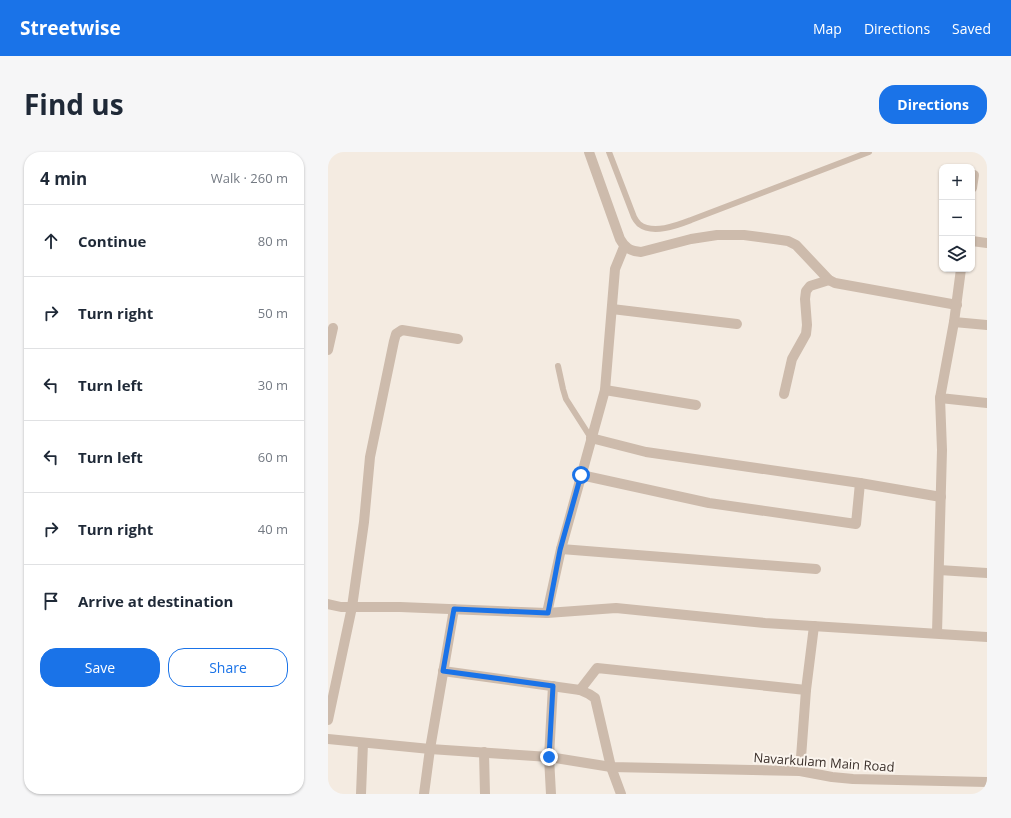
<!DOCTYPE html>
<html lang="en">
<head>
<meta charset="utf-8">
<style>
	:root { --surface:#fff; --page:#f6f6f7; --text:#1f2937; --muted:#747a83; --line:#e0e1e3; --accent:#1a73e8 }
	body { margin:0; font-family:"Open Sans",sans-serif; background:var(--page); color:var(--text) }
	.controls { position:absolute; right:12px; top:12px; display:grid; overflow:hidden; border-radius:8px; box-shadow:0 1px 3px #0004 }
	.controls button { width:36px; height:36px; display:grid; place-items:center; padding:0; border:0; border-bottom:1px solid var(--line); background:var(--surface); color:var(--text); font:20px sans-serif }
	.stop { position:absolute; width:12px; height:12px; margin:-9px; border:3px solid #1a73e8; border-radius:50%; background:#fff }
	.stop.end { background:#1a73e8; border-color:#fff; box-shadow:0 1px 4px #0008 }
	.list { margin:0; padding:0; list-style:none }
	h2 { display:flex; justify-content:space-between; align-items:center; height:52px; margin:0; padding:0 16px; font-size:17px }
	h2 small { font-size:13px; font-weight:400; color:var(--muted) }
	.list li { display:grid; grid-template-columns:26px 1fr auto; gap:12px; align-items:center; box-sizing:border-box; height:72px; padding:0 16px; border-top:1px solid var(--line) }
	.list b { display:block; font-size:15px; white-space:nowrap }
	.list em { font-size:13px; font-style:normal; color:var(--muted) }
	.actions { display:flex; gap:8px; padding:12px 16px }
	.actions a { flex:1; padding:9px 0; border:1px solid var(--accent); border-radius:16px; text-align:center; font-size:14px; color:var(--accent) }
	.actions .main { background:var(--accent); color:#fff }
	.icon { flex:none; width:22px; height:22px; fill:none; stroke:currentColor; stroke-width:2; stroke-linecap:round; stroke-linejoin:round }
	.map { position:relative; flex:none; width:659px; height:642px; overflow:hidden; border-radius:16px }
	header { display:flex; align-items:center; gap:24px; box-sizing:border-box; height:56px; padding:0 20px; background:var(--accent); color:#fff }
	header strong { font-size:19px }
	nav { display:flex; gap:22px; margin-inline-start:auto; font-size:14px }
	.intro { display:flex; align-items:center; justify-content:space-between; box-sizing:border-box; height:96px; padding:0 24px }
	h1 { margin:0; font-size:28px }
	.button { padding:10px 18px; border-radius:16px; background:var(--accent); color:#fff; font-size:14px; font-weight:700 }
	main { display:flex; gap:24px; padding:0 24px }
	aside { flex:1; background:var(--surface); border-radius:16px; box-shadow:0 1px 3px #0004 }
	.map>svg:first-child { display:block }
</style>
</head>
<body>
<header>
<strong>Streetwise</strong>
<nav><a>Map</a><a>Directions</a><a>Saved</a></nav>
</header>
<div class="intro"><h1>Find us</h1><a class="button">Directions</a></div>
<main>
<aside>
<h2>4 min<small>Walk · 260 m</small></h2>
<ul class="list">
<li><svg class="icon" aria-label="ahead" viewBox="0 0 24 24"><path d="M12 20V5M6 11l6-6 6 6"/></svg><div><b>Continue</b></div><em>80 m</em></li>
<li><svg class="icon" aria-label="right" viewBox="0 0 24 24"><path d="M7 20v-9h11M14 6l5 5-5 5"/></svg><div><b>Turn right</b></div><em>50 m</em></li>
<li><svg class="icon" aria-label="left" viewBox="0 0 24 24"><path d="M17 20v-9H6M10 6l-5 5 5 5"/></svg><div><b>Turn left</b></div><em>30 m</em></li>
<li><svg class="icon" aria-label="left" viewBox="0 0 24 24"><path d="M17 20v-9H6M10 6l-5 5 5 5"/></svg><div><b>Turn left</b></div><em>60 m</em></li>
<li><svg class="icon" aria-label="right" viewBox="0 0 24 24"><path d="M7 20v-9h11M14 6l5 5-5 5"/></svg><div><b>Turn right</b></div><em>40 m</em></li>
<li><svg class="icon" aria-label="arrive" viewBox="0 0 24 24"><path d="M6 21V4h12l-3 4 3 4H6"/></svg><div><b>Arrive at destination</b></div></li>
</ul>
<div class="actions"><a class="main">Save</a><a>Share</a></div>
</aside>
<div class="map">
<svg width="659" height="642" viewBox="0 0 659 642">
	<rect width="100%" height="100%" fill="#f4ebe1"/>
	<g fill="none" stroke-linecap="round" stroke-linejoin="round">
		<g stroke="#cdbbac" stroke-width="6">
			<path d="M281 0 306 65C307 67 309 70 311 72 325 83 350 73 363 68L541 0"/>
			<polyline points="230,214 235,237 238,247 263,286"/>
		</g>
		<g stroke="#cdbbac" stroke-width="10">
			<path d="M261 0 292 87C297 96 302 99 313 100L363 87 389 83H416L446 87 460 89 468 93 501 128 507 131 629 153"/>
			<polyline points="644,36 646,23"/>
			<polyline points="644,89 659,91"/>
			<polyline points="633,117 626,170 659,173"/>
			<polyline points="284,157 409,172"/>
			<polyline points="626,170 612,246 659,251"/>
			<polyline points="0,198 5,176"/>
			<polyline points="277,238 368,253"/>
			<polyline points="456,242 464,207 478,182 479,173 477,147 478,139 482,134 501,128"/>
			<polyline points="263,286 318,300 532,331 613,345"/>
			<polyline points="253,323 381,351 528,372 532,331"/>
			<polyline points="233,397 488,417"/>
			<polyline points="611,418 659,421"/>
			<polyline points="0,452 13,455 72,455 219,461 288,456 437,471 659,485"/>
			<polyline points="219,461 233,397 277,238 287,117 296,95"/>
			<polyline points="609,481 614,298 612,246"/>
			<polyline points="115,519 252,538 261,542 267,546 283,615 293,642"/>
			<polyline points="252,538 269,516 478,538"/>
			<polyline points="0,568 24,455 36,370 42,305 66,189 68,182 74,178 130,187"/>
			<polyline points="0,587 102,597 221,605 283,615 472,619 504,625 525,627 659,630"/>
			<polyline points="156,600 157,642"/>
			<polyline points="472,619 478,538 486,474"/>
			<polyline points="33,642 35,591"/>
			<polyline points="96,642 102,597 126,457"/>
			<polyline points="223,642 221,605 225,534"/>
		</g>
	</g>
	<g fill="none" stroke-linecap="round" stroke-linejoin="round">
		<polyline stroke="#1a73e8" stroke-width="5" points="221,605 225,534 115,519 126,457 220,461 232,398 253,323"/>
	</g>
	<g text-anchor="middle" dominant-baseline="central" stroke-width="4" stroke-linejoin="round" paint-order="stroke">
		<g font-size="13" fill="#3b302b" stroke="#fbf5ee">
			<text transform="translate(496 610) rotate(4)">Navarkulam Main Road</text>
		</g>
	</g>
</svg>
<div class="controls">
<button>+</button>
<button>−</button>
<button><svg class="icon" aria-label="layers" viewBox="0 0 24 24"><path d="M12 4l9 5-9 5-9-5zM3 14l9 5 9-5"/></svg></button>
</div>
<div class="stop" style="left:253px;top:323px"></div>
<div class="stop end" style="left:221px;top:605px"></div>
</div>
</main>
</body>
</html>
